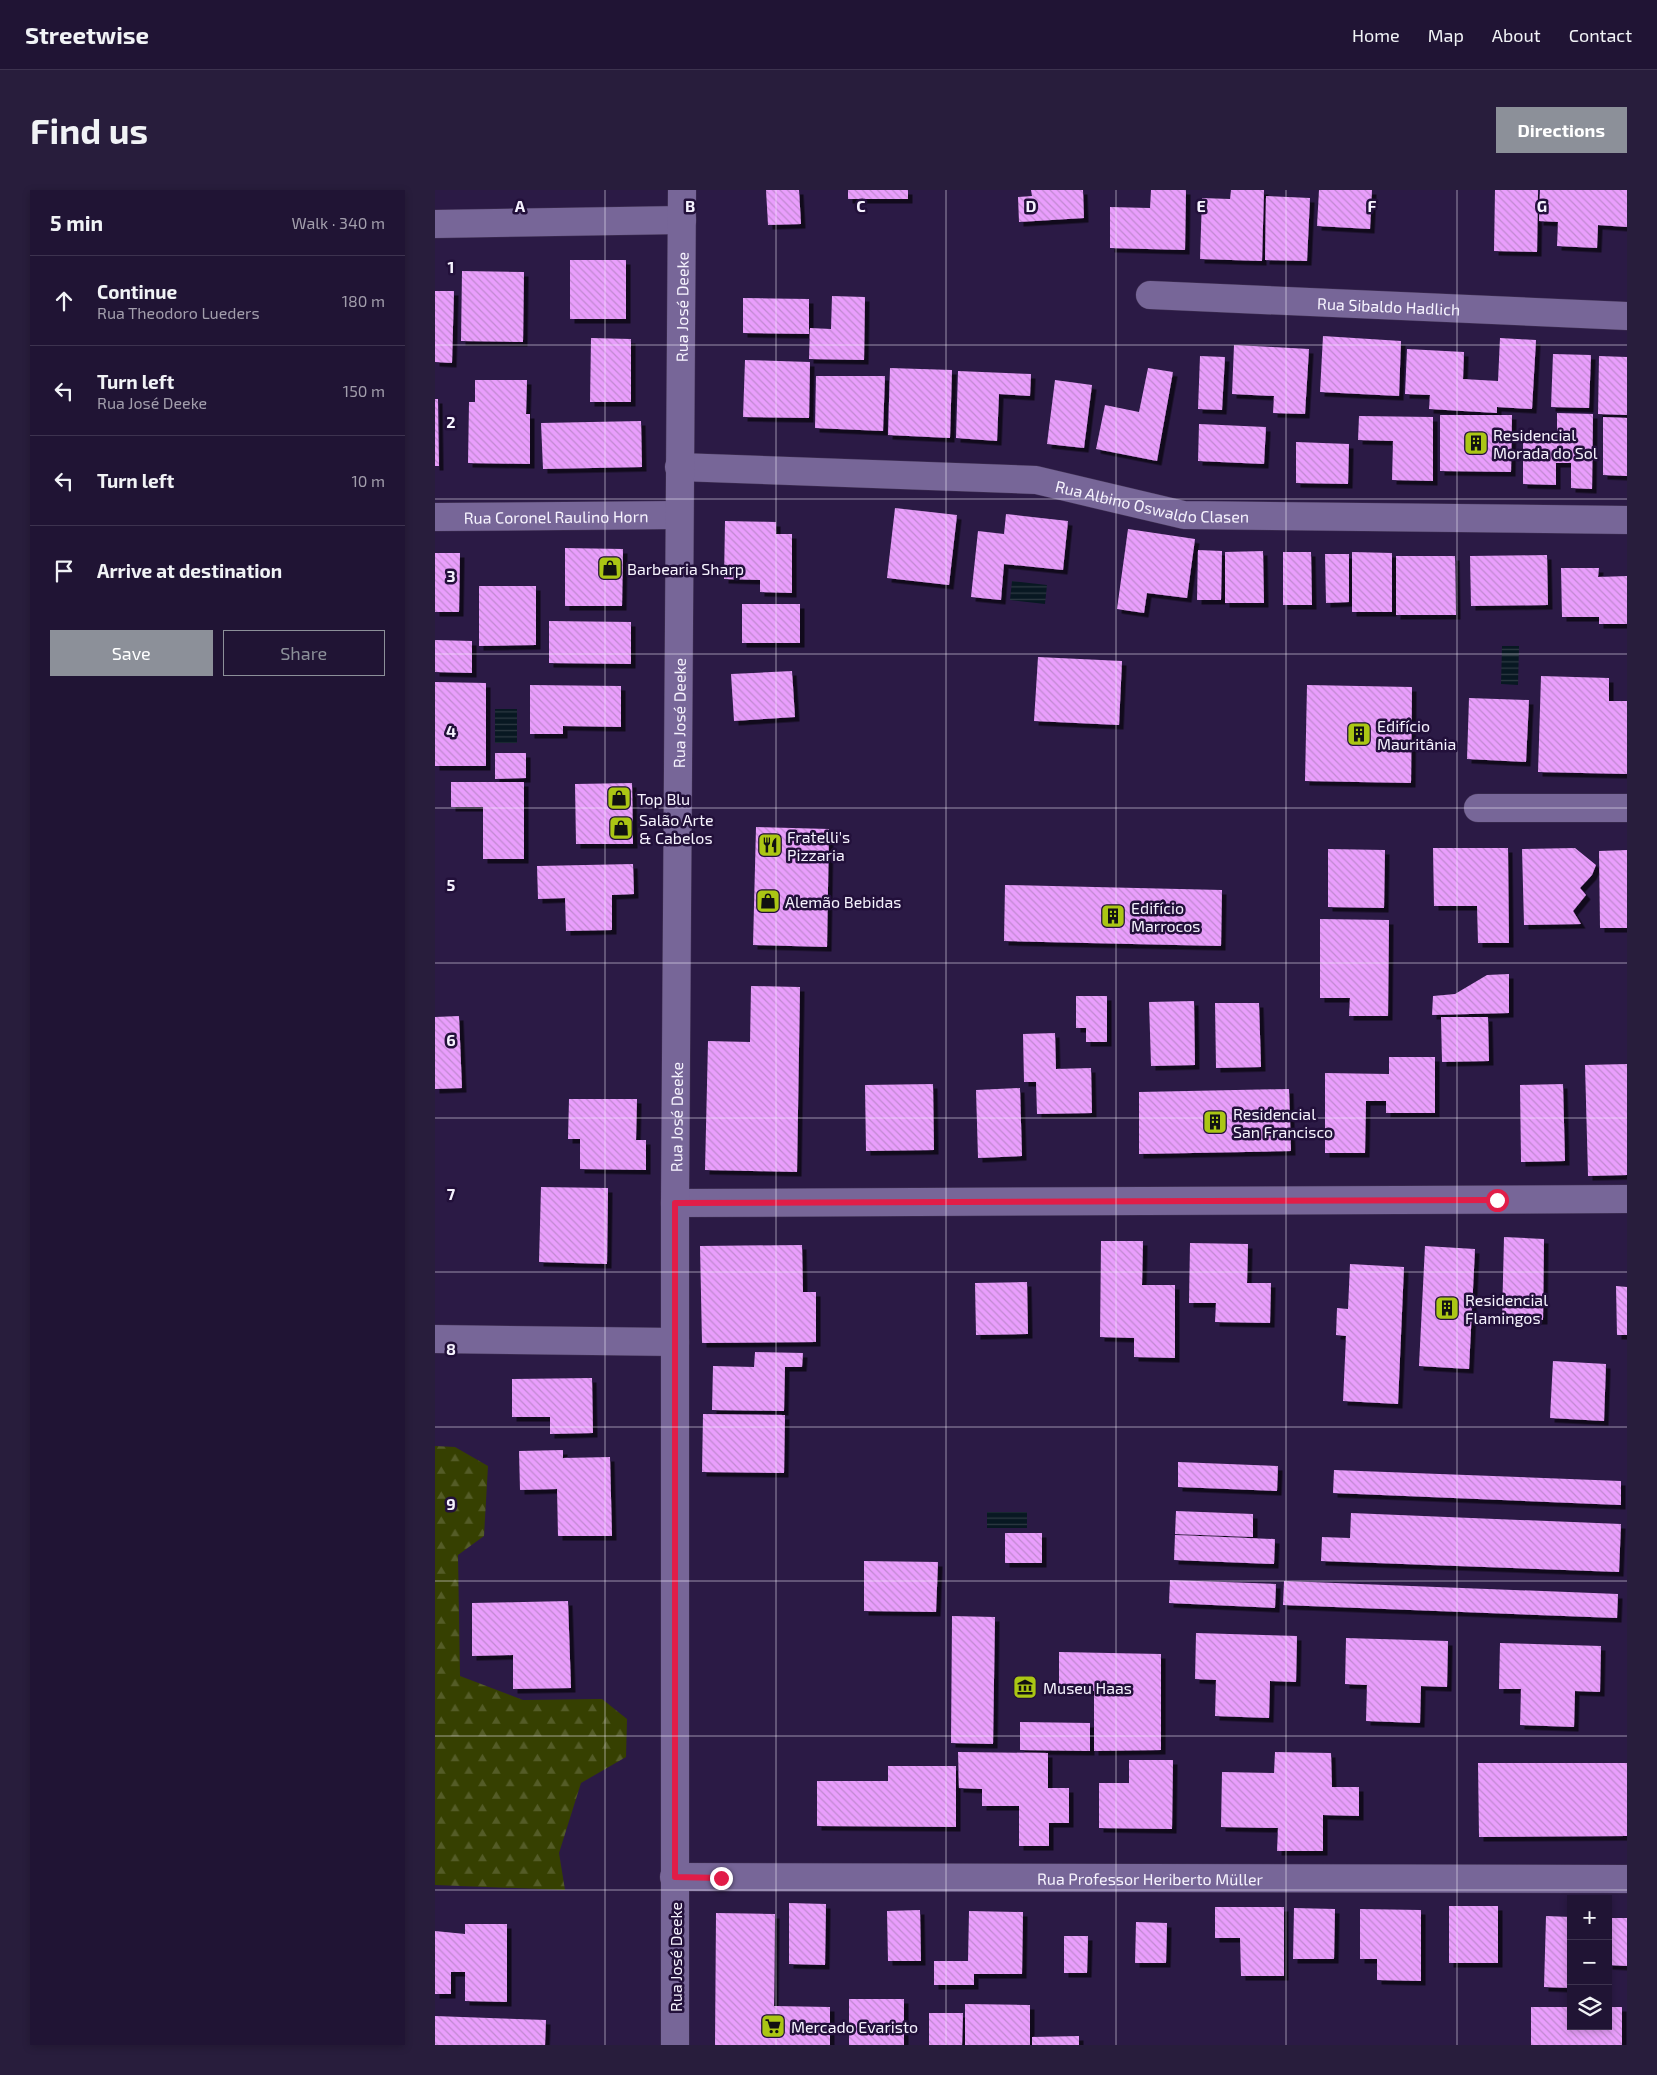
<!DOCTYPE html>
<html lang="en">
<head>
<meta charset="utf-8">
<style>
	:root { --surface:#201434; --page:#281d3c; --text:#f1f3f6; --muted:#a29eac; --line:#3d334f; --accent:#8c9099 }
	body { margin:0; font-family:"Exo 2",sans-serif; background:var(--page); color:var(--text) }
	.controls { position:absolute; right:15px; bottom:15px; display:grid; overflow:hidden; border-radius:0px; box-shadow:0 2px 8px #0003 }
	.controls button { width:45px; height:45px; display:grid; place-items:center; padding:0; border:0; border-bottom:1px solid var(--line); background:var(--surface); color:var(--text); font:25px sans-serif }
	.stop { position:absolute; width:15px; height:15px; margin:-11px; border:4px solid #e11d48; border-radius:50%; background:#fff }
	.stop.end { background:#e11d48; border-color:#fff; box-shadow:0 1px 5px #0008 }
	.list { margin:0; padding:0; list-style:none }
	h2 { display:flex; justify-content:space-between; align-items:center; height:65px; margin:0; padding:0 20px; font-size:21px }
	h2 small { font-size:16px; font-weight:400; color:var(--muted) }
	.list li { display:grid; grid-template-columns:32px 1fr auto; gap:15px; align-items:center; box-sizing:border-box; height:90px; padding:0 20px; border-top:1px solid var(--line) }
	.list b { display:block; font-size:19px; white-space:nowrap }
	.list p { margin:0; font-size:16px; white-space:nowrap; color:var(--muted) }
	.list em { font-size:16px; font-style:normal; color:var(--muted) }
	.actions { display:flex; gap:10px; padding:15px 20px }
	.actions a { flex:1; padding:11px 0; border:1px solid var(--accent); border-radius:0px; text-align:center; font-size:18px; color:var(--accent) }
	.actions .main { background:var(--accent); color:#fff }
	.icon { flex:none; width:28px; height:28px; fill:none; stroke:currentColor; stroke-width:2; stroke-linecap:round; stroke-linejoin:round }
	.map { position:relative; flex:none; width:1192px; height:1855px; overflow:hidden; border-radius:0px }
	header { display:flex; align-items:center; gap:30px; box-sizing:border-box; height:70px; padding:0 25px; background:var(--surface); border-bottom:1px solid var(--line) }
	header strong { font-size:24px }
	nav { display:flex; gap:28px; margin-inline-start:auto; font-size:18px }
	.intro { display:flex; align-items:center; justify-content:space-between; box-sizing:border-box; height:120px; padding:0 30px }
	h1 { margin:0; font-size:35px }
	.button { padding:12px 22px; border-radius:0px; background:var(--accent); color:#fff; font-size:18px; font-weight:700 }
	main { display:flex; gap:30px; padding:0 30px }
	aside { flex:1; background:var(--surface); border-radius:0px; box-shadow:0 2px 8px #0003 }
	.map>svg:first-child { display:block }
</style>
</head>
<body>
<header>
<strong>Streetwise</strong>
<nav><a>Home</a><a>Map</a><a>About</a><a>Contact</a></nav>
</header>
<div class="intro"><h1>Find us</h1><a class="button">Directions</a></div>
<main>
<aside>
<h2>5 min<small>Walk · 340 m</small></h2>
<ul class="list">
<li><svg class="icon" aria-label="ahead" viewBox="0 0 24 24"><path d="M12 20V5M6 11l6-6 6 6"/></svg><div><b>Continue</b><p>Rua Theodoro Lueders</p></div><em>180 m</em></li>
<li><svg class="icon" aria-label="left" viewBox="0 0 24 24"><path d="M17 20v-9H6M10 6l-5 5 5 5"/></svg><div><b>Turn left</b><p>Rua José Deeke</p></div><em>150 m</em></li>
<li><svg class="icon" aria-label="left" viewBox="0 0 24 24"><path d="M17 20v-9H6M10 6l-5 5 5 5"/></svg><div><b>Turn left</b></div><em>10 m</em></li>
<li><svg class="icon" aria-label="arrive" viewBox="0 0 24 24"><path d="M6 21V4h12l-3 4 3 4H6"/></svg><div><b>Arrive at destination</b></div></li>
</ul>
<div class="actions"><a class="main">Save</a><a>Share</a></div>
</aside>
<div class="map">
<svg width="1192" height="1855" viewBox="0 0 1192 1855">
	<defs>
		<pattern id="forest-firs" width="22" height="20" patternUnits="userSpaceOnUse" patternTransform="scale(1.25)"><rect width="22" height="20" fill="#364001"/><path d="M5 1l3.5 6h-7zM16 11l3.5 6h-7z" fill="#545c27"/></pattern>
		<pattern id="water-rules" width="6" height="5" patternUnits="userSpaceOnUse" patternTransform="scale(1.25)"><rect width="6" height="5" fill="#081822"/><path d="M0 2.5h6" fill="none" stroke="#2d3a43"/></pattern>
		<pattern id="building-back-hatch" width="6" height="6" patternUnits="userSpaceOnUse" patternTransform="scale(1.25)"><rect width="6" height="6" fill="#e99efc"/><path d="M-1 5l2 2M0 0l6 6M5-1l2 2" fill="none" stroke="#c189d0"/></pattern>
		<filter id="shadow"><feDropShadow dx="4.5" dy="4.5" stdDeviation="0" flood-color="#0009"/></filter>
	</defs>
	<rect width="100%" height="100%" fill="#2b1a45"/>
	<polygon fill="url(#forest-firs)" points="0,1256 20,1257 53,1276 49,1346 23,1365 25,1486 88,1510 167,1509 192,1529 191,1567 146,1593 124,1663 130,1700 0,1695"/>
	<g fill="url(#water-rules)">
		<polygon points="577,391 612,395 610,414 575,410"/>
		<polygon points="1067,456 1084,456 1083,495 1066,494"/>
		<rect x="60" y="519" width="22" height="34"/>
		<rect x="552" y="1322" width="40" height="16"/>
	</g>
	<g fill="url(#building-back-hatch)" filter="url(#shadow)">
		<polygon points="331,0 364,0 366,34 333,35"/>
		<rect x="413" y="0" width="60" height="9"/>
		<polygon points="596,0 648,0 649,28 584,32 583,7 597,6"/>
		<polygon points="716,0 751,0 750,60 675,58 675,17 715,18"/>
		<polygon points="796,0 829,0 827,71 765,69 767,8 795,9"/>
		<polygon points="884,0 937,0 935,39 882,36"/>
		<polygon points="1060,0 1103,0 1102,62 1059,61"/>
		<polygon points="1105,0 1192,0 1192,37 1163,35 1162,58 1122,56 1123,32 1104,31"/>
		<polygon points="831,6 875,8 872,71 830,70"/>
		<rect x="135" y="70" width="56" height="59"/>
		<polygon points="27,81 89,82 88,152 26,151"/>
		<polygon points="0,101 19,101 17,173 0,172"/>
		<polygon points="397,106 430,107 429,170 374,169 375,138 396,139"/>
		<polygon points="308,108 374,109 374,144 308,143"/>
		<polygon points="888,146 966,151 964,206 885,202"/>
		<polygon points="156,148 196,149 196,212 155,212"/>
		<polygon points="1065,148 1101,150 1097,219 1062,217 1062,223 994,219 995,205 970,204 972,159 1029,162 1028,189 1063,191"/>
		<polygon points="799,155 874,159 870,224 838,223 839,206 797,204"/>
		<polygon points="1118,164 1156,165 1154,218 1116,217"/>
		<polygon points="765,166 790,167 787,220 763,219"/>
		<polygon points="1164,166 1192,167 1192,225 1163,224"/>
		<polygon points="310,170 375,172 374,228 308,227"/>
		<polygon points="455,178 517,180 515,248 453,245"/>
		<polygon points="713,178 738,182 722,271 661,259 670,215 704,222"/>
		<polygon points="523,181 596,184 595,206 564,204 562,251 521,248"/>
		<polygon points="381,186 450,186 448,241 380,238"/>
		<polygon points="40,190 92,190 91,224 95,224 95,274 33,273 34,212 40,212"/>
		<polygon points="620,190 657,195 649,258 612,254"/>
		<polygon points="0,209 3,209 4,276 0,276"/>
		<polygon points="1122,223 1158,224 1157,299 1136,298 1136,273 1121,273 1121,295 1088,294 1088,242 1122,243"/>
		<polygon points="1005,225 1077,225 1076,282 1005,281"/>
		<polygon points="924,226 998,227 998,291 957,290 958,251 923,250"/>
		<polygon points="1168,227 1192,228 1192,286 1168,285"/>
		<polygon points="206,231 207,277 108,279 106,233"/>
		<polygon points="764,234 831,237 829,274 763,271"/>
		<polygon points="861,252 914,254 913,294 861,293"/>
		<polygon points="460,318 522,325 514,395 452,388"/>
		<polygon points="571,324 633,331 628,380 569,374 566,410 536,407 543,341 569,344"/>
		<polygon points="290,331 341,332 341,344 357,344 357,403 325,402 325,390 289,389"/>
		<polygon points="693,339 760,349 752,408 712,403 709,423 682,419"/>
		<polygon points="130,358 188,359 187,416 130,416"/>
		<polygon points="763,360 787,361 786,410 762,410"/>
		<polygon points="828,361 829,413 790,413 790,362"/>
		<polygon points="848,362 876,362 877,415 848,415"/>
		<polygon points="917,362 957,363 957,422 917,422"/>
		<polygon points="0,363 25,363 24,422 0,422"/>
		<polygon points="890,364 914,364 914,412 891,413"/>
		<polygon points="1112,365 1113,415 1036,416 1035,366"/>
		<polygon points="961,366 1020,366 1021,425 961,425"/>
		<polygon points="1126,378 1164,378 1163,387 1192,386 1192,434 1164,434 1164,427 1127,427"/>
		<polygon points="44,396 101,396 101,455 44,456"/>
		<rect x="307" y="414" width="58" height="39"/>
		<polygon points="114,431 196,432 196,474 114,473"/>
		<polygon points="0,450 37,451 37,483 0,482"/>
		<polygon points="603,467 687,471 684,535 599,531"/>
		<polygon points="357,481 360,527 299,531 296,484"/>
		<polygon points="1106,486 1174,488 1174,511 1192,511 1192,584 1103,582"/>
		<polygon points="0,492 51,493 51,576 0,576"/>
		<polygon points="95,495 186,496 186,537 128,536 128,544 95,544"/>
		<polygon points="872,495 977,497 976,593 870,591"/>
		<polygon points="1034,508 1094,510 1091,572 1032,569"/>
		<polygon points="60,563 91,563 91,588 60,589"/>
		<polygon points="16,592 89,592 89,669 48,669 48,617 16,617"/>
		<polygon points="197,593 198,654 141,654 140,594"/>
		<polygon points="321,637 394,639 392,757 318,755"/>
		<polygon points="998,658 1073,658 1074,753 1043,753 1042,716 999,716"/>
		<polygon points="1140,658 1161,675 1157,685 1145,698 1151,705 1138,721 1146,734 1089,735 1087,659"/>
		<polygon points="893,659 950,660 949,718 893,717"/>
		<polygon points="1192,660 1192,738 1165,738 1164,661"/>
		<polygon points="198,674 199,704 177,705 177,740 131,741 130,708 103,709 102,676"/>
		<polygon points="570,695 787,700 786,756 569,751"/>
		<polygon points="885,729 954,730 953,826 914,826 915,808 885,808"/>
		<polygon points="1074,784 1074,823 997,825 998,806 1020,804 1052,785"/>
		<polygon points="316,796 365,797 362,982 270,980 273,851 315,852"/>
		<polygon points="641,806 672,806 672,852 651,852 651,838 641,838"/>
		<polygon points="759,811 760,875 716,876 714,812"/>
		<polygon points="780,813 824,813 826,877 781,878"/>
		<polygon points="24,826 27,898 0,899 0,827"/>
		<polygon points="1006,827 1053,827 1054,871 1007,872"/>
		<polygon points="620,843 621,879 656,878 657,923 602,924 601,892 589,892 588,844"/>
		<polygon points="954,867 1000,867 1000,923 951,923 951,911 931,911 930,963 890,963 890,883 954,884"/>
		<polygon points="1192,874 1192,985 1153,986 1150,875"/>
		<polygon points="498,894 499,960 431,961 430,895"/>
		<polygon points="1128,894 1130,971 1086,972 1085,895"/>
		<polygon points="585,898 587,966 543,968 541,900"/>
		<polygon points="854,899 856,961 704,964 704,902"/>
		<polygon points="134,909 202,909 201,950 211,950 211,980 145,979 145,949 133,949"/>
		<polygon points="106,997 173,998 172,1074 104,1072"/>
		<polygon points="1069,1047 1109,1049 1108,1130 1067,1130"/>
		<polygon points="666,1051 708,1051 707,1095 740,1095 740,1168 699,1167 699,1148 665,1147"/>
		<polygon points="755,1053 813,1054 812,1093 836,1093 835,1133 780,1132 781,1113 754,1113"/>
		<polygon points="367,1055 368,1102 381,1102 381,1152 267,1153 265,1056"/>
		<polygon points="990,1056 1040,1059 1034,1179 984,1176"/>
		<polygon points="915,1074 969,1077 963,1214 908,1211 911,1146 901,1145 902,1118 913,1119"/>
		<polygon points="592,1092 593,1144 541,1145 540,1093"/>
		<polygon points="1181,1096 1192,1097 1192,1145 1182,1145"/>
		<polygon points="320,1162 368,1163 367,1177 350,1177 349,1221 277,1220 278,1176 319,1177"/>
		<polygon points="1118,1171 1171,1174 1169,1231 1115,1228"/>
		<polygon points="157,1188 158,1243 115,1244 115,1227 77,1227 77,1189"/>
		<polygon points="268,1224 350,1225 349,1283 267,1282"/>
		<polygon points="128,1260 128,1268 175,1267 177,1346 123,1346 122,1299 85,1300 84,1261"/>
		<polygon points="743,1272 843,1276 842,1301 743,1297"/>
		<polygon points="899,1280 1186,1291 1186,1315 898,1303"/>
		<polygon points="741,1321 818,1324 818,1347 740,1344"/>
		<polygon points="916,1323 1186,1334 1184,1382 886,1371 887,1347 915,1348"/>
		<rect x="570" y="1343" width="37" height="30"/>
		<polygon points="740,1345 840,1349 839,1374 739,1370"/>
		<polygon points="429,1371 503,1372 501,1422 429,1421"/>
		<polygon points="735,1390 841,1394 840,1418 734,1413"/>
		<polygon points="849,1391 1183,1404 1182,1428 848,1415"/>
		<polygon points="133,1411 136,1498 78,1499 78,1465 37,1466 37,1413"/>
		<polygon points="517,1426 560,1427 558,1554 516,1553"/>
		<polygon points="761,1443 862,1446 861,1492 835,1491 834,1528 780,1526 781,1490 760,1489"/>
		<polygon points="911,1448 1013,1451 1012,1497 986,1496 985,1533 931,1531 932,1495 910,1494"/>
		<polygon points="1065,1453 1166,1456 1165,1502 1140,1501 1139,1537 1085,1535 1086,1499 1064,1499"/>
		<polygon points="624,1462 726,1464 726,1560 659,1561 659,1501 624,1501"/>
		<polygon points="585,1532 655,1533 655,1561 585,1560"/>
		<polygon points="523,1562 613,1563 613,1598 634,1598 634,1633 614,1633 614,1656 584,1656 584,1616 547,1616 547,1599 524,1598"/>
		<polygon points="840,1562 896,1563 897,1597 924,1597 924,1626 888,1625 888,1661 842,1661 843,1638 786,1637 787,1582 839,1583"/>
		<polygon points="694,1570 738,1570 737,1639 664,1638 664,1593 694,1593"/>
		<polygon points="1043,1573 1192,1573 1192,1646 1044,1647"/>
		<polygon points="453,1576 521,1576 521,1637 382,1636 382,1591 453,1591"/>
		<polygon points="354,1713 391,1714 390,1775 354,1774"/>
		<rect x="1014" y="1716" width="49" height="57"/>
		<polygon points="780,1717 849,1717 849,1786 806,1786 805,1748 780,1748"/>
		<polygon points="859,1718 900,1719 899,1769 858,1769"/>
		<polygon points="925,1719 986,1720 986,1791 942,1790 942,1769 925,1769"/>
		<polygon points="485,1720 486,1771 453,1771 452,1721"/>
		<polygon points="534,1721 588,1722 587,1784 539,1784 539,1795 499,1795 499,1771 533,1771"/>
		<polygon points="281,1723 340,1724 339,1816 395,1817 395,1855 280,1855"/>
		<polygon points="1111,1726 1136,1727 1136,1798 1109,1797"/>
		<polygon points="1173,1728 1192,1728 1192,1776 1173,1775"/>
		<polygon points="701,1732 732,1733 731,1773 700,1773"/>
		<polygon points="30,1734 72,1734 72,1812 30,1811 30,1782 16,1782 16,1804 0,1804 0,1741 30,1744"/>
		<polygon points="629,1746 653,1746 652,1783 629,1783"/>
		<rect x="414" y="1809" width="55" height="46"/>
		<polygon points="530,1814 595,1815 595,1855 530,1855"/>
		<polygon points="1096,1817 1136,1817 1136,1836 1173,1836 1173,1817 1187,1817 1187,1855 1096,1855"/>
		<polygon points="494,1823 528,1823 527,1855 494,1855"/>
		<polygon points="0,1826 111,1830 110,1855 0,1855"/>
		<polygon points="644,1846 644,1855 597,1855 597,1847"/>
	</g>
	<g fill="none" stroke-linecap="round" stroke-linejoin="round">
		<g stroke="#413254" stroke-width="29">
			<g id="minor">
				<polyline points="0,34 247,30"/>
				<path id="s1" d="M715 105 1192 126"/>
				<path id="s2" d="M244 277 601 290 749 325 1192 330"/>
				<path id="s3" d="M0 327 244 325"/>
				<polyline points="1043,618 1192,618"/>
				<polyline points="240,1013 1192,1009"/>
				<polyline points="0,1149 240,1152"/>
				<path id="s4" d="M239 1687 1192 1689"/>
			</g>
		</g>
		<g stroke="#413254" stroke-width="29">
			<g id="tertiary">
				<path id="s5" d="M240 1855V1013L247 0"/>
			</g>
		</g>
		<use href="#minor" stroke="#776698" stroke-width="28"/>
		<use href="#tertiary" stroke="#776698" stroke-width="28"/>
	</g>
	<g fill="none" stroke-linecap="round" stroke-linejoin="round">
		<polyline stroke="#e11d48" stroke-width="6" points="286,1688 240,1687 240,1013 1062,1010"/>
	</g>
	<path fill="none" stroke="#f6f3fe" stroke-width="1" stroke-opacity="0.55" d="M170 0V1855M341 0V1855M511 0V1855M681 0V1855M851 0V1855M1022 0V1855M0 155H1192M0 309H1192M0 464H1192M0 618H1192M0 773H1192M0 928H1192M0 1082H1192M0 1237H1192M0 1391H1192M0 1546H1192M0 1700H1192"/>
	<defs>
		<g id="building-square" transform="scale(1.25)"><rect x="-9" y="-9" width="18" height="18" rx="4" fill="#abc614" stroke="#22103a"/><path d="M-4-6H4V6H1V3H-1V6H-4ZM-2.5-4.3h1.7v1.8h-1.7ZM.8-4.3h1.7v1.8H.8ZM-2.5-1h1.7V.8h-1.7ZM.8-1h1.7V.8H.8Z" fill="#111"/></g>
		<g id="shop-square" transform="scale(1.25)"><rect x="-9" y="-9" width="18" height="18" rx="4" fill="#abc614" stroke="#22103a"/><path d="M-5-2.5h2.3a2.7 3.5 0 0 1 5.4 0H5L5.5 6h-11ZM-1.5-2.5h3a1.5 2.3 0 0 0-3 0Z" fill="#111"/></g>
		<g id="restaurant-square" transform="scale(1.25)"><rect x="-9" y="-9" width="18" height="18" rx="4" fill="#abc614" stroke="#22103a"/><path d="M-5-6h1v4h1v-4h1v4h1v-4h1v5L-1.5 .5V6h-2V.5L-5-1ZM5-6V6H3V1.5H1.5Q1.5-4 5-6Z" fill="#111"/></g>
		<g id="museum-square" transform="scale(1.25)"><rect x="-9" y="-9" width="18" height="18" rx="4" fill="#abc614" stroke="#22103a"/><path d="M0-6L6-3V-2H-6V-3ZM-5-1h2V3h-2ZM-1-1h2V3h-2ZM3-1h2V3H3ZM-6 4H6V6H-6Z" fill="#111"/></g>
		<g id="supermarket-square" transform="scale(1.25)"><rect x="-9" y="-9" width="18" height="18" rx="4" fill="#abc614" stroke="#22103a"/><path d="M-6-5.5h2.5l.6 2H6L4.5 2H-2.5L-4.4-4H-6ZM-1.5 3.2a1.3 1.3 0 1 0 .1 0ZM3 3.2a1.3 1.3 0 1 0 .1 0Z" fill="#111"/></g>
	</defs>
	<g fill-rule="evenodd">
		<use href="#building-square" x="1041" y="253"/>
		<use href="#shop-square" x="175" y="378"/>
		<use href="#building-square" x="924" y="544"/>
		<use href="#shop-square" x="184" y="608"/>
		<use href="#shop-square" x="186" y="638"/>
		<use href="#restaurant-square" x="335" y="655"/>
		<use href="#shop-square" x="333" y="711"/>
		<use href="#building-square" x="678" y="726"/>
		<use href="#building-square" x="780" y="932"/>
		<use href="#building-square" x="1012" y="1118"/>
		<use href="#museum-square" x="590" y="1497"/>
		<use href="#supermarket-square" x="338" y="1836"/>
	</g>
	<g text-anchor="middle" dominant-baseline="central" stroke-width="5" stroke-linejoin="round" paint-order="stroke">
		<g font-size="16" fill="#f6f3fe" stroke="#22103a">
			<text stroke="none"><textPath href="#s1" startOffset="239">Rua Sibaldo Hadlich</textPath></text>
			<text stroke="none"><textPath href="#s5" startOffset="1738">Rua José Deeke</textPath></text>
			<text stroke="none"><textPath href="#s2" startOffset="476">Rua Albino Oswaldo Clasen</textPath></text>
			<text stroke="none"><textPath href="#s3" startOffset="121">Rua Coronel Raulino Horn</textPath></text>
			<text stroke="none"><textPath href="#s5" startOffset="1332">Rua José Deeke</textPath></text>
			<text stroke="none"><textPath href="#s5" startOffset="928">Rua José Deeke</textPath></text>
			<text stroke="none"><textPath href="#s4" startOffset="476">Rua Professor Heriberto Müller</textPath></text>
			<text transform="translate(240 1767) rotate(-90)">Rua José Deeke</text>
		</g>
		<g font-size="16" fill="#f6f3fe" stroke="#22103a" text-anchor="start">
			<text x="1058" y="244">Residencial<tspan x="1058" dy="18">Morada do Sol</tspan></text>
			<text x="192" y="378">Barbearia Sharp</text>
			<text x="942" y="535">Edifício<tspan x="942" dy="18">Mauritânia</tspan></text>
			<text x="202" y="608">Top Blu</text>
			<text x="204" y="629">Salão Arte<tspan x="204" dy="18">&amp; Cabelos</tspan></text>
			<text x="352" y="646">Fratelli's<tspan x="352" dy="18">Pizzaria</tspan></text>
			<text x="350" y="711">Alemão Bebidas</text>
			<text x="696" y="717">Edifício<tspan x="696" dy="18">Marrocos</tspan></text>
			<text x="798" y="923">Residencial<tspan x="798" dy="18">San Francisco</tspan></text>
			<text x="1030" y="1109">Residencial<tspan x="1030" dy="18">Flamingos</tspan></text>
			<text x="608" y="1497">Museu Haas</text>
			<text x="356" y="1836">Mercado Evaristo</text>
		</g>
	</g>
	<g font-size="16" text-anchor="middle" font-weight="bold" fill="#f6f3fe" stroke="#22103a" stroke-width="5" stroke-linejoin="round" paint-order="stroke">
		<text x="85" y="22">A</text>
		<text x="255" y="22">B</text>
		<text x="426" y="22">C</text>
		<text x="596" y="22">D</text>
		<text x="766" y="22">E</text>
		<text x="937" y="22">F</text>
		<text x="1107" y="22">G</text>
		<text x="16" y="83">1</text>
		<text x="16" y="238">2</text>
		<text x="16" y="392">3</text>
		<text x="16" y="547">4</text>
		<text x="16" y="701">5</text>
		<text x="16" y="856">6</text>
		<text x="16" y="1010">7</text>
		<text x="16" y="1165">8</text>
		<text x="16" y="1320">9</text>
	</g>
</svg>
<div class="controls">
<button>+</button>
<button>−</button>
<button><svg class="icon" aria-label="layers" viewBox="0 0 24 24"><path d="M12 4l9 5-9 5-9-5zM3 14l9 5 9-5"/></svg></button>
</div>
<div class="stop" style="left:1062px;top:1010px"></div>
<div class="stop end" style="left:286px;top:1688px"></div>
</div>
</main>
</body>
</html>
